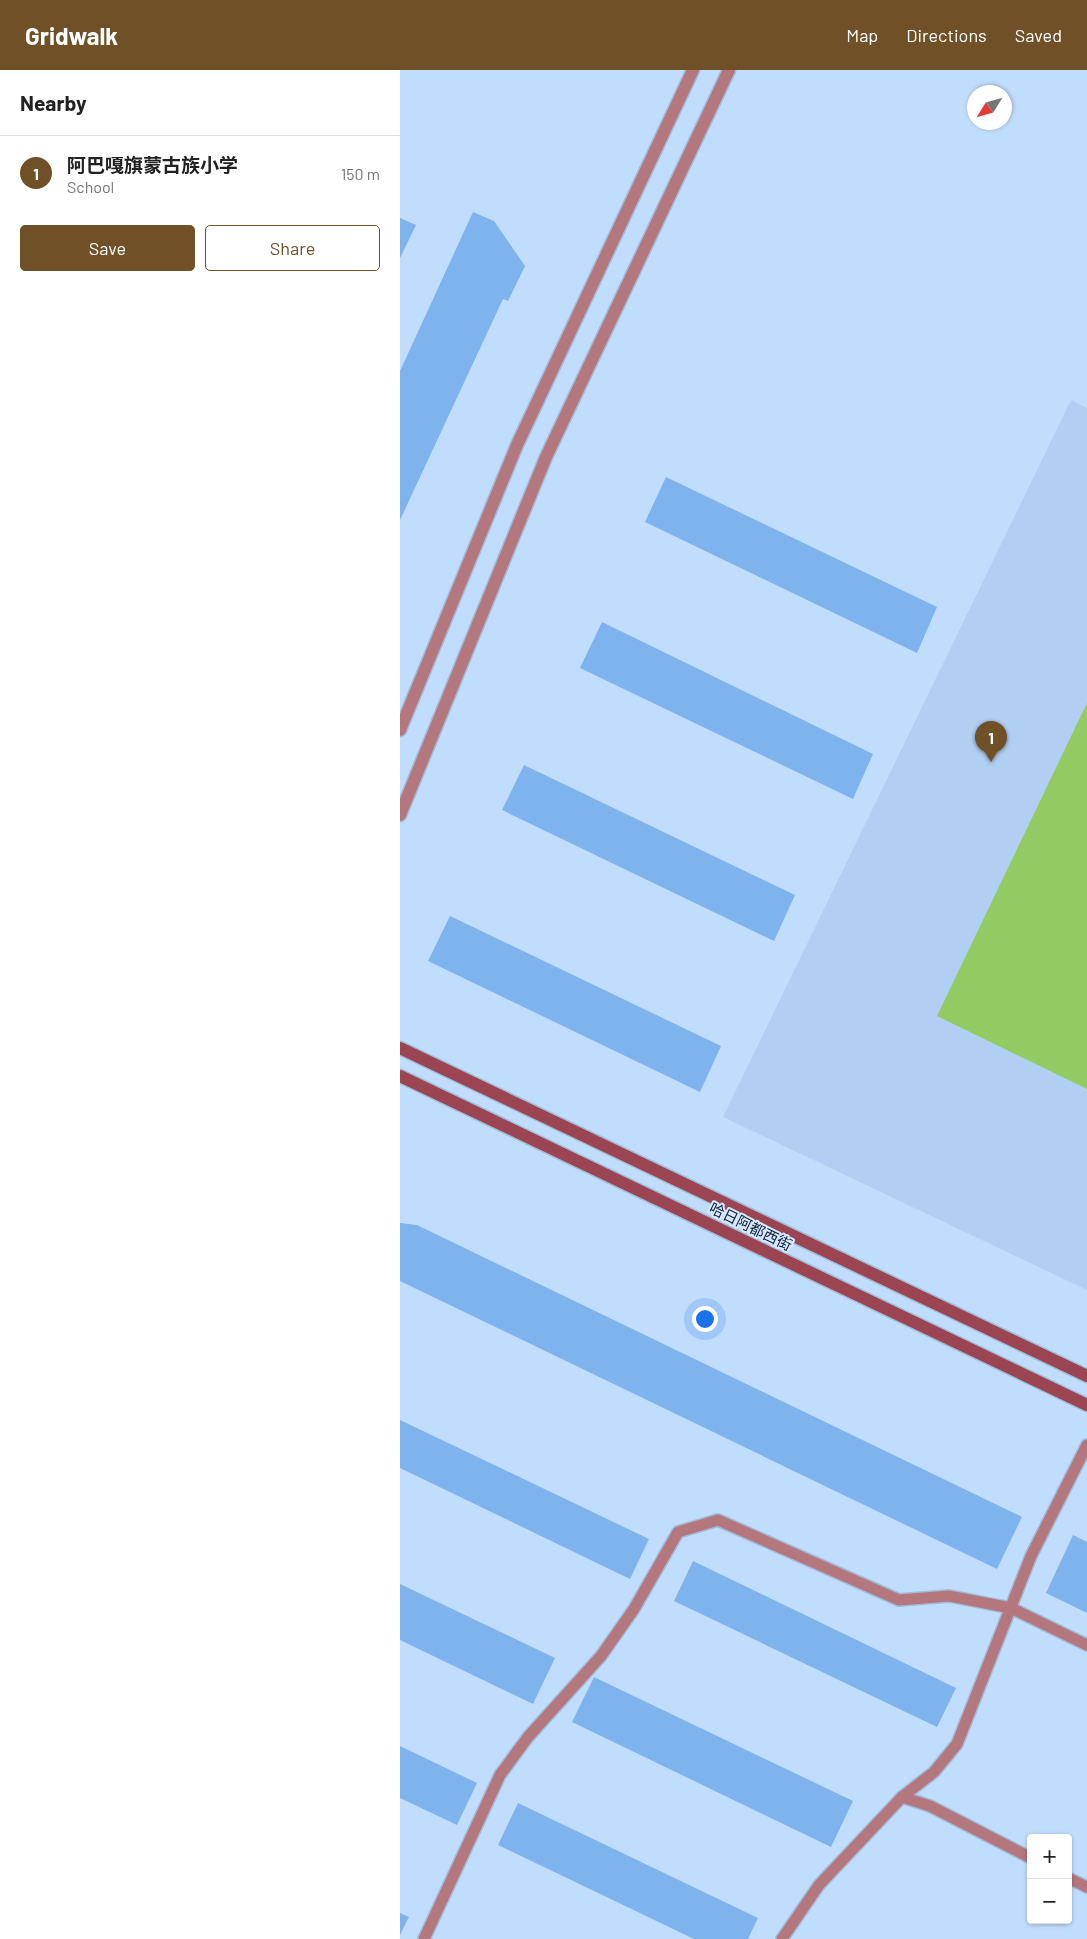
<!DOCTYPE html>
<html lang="en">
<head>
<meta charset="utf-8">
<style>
	:root { --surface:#fff; --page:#f2f2f2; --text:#222; --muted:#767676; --line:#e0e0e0; --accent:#705026 }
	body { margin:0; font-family:Barlow,"Noto Sans SC",sans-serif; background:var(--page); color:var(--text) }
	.controls { position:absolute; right:15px; bottom:15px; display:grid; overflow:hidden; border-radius:5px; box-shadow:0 1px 4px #0004 }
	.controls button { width:45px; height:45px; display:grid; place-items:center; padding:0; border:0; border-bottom:1px solid var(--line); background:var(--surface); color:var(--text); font:25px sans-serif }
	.compass { position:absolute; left:567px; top:15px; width:45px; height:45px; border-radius:50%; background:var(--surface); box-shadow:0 1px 4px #0004; rotate:233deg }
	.you { position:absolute; left:304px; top:1248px; width:18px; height:18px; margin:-12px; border:4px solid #fff; border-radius:50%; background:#1a73e8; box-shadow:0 0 0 8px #1a73e833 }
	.badge { display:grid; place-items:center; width:32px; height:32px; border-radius:50%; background:var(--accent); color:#fff; font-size:16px; font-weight:700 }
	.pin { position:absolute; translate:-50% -41px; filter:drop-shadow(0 1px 2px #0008) }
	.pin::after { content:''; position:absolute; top:26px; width:18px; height:15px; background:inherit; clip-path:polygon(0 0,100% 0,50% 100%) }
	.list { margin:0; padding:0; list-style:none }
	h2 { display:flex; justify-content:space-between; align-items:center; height:65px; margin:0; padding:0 20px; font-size:21px }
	h2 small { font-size:16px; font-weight:400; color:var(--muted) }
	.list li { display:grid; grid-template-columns:32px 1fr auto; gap:15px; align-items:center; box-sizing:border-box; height:75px; padding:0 20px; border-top:1px solid var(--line) }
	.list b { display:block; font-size:19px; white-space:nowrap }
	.list p { margin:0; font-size:16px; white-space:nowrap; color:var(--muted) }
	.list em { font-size:16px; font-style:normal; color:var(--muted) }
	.actions { display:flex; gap:10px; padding:15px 20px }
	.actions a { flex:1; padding:11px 0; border:1px solid var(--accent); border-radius:5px; text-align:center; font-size:18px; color:var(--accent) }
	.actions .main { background:var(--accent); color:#fff }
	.map { position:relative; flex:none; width:687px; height:1869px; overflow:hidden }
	header { display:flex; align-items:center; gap:30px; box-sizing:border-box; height:70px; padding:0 25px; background:var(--accent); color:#fff }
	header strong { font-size:24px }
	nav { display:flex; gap:28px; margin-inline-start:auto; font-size:18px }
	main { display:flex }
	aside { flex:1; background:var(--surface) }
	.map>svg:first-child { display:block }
</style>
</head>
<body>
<header>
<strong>Gridwalk</strong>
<nav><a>Map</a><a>Directions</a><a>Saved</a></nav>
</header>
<main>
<aside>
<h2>Nearby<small></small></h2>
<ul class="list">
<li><span class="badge">1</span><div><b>阿巴嘎旗蒙古族小学</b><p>School</p></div><em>150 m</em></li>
</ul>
<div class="actions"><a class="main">Save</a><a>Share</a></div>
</aside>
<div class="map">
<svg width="687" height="1869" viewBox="0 0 687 1869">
	<rect width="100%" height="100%" fill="#c1ddfd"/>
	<polygon fill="#b1cff3" points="671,330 687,338 687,1220 323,1047"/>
	<polygon fill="#94ca64" points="687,633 687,1019 537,946"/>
	<g fill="#7eb3ee">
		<polygon points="73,142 94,151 125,196 108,231 103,229 0,450 0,301"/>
		<polygon points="0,148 16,155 0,188"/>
		<polygon points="266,407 537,537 517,583 245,452"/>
		<polygon points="202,552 473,684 453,729 180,598"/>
		<polygon points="124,695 395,825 374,871 102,740"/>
		<polygon points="50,846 321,976 300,1022 28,891"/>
		<polygon points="0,1153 17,1155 622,1447 597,1499 0,1211"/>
		<polygon points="0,1350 249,1469 230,1509 0,1398"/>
		<polygon points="673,1465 687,1472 687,1543 646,1523"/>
		<polygon points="293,1491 556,1618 537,1657 274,1531"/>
		<polygon points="0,1514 155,1588 133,1634 0,1570"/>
		<polygon points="194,1607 453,1731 431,1777 172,1652"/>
		<polygon points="0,1676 77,1713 57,1755 0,1728"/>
		<polygon points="118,1733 358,1848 348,1869 294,1869 98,1775"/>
		<polygon points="0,1843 9,1847 0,1865"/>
	</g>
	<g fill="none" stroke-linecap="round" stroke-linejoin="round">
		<g stroke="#a1bbd9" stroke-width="14">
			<g id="lane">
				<polyline points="502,1727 530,1736 631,1788"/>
				<polyline points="668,1808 687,1817"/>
				<polyline points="24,1869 100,1705 128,1667 201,1586 234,1539 278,1462 318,1450 499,1530 549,1526 611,1538 687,1575"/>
				<polyline points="382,1869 419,1815 502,1727 534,1702 557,1674 631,1486 687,1375"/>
			</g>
		</g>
		<g stroke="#a1bbd9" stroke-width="15">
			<g id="street">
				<polyline points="0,660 117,375 293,0"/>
				<polyline points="0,745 146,387 329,0"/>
			</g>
		</g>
		<g stroke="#a1bbd9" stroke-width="15">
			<g id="secondary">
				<polyline points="0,978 687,1306"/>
				<polyline points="0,1006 687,1335"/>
			</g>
		</g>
		<use href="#lane" stroke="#b4777e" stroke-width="11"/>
		<use href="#street" stroke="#b4777e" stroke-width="12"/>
		<use href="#secondary" stroke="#9b4553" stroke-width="12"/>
	</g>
	<g text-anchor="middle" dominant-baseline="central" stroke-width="4" stroke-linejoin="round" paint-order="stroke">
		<g font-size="15" fill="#0f2135" stroke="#d6e9fe">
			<text transform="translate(351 1156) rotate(26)">哈日阿都西街</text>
		</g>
	</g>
</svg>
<div class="controls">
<button>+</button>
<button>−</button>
</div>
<svg class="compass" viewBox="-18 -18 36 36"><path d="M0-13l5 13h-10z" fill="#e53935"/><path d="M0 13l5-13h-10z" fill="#767676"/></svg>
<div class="you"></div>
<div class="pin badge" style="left:591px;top:692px">1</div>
</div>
</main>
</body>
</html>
